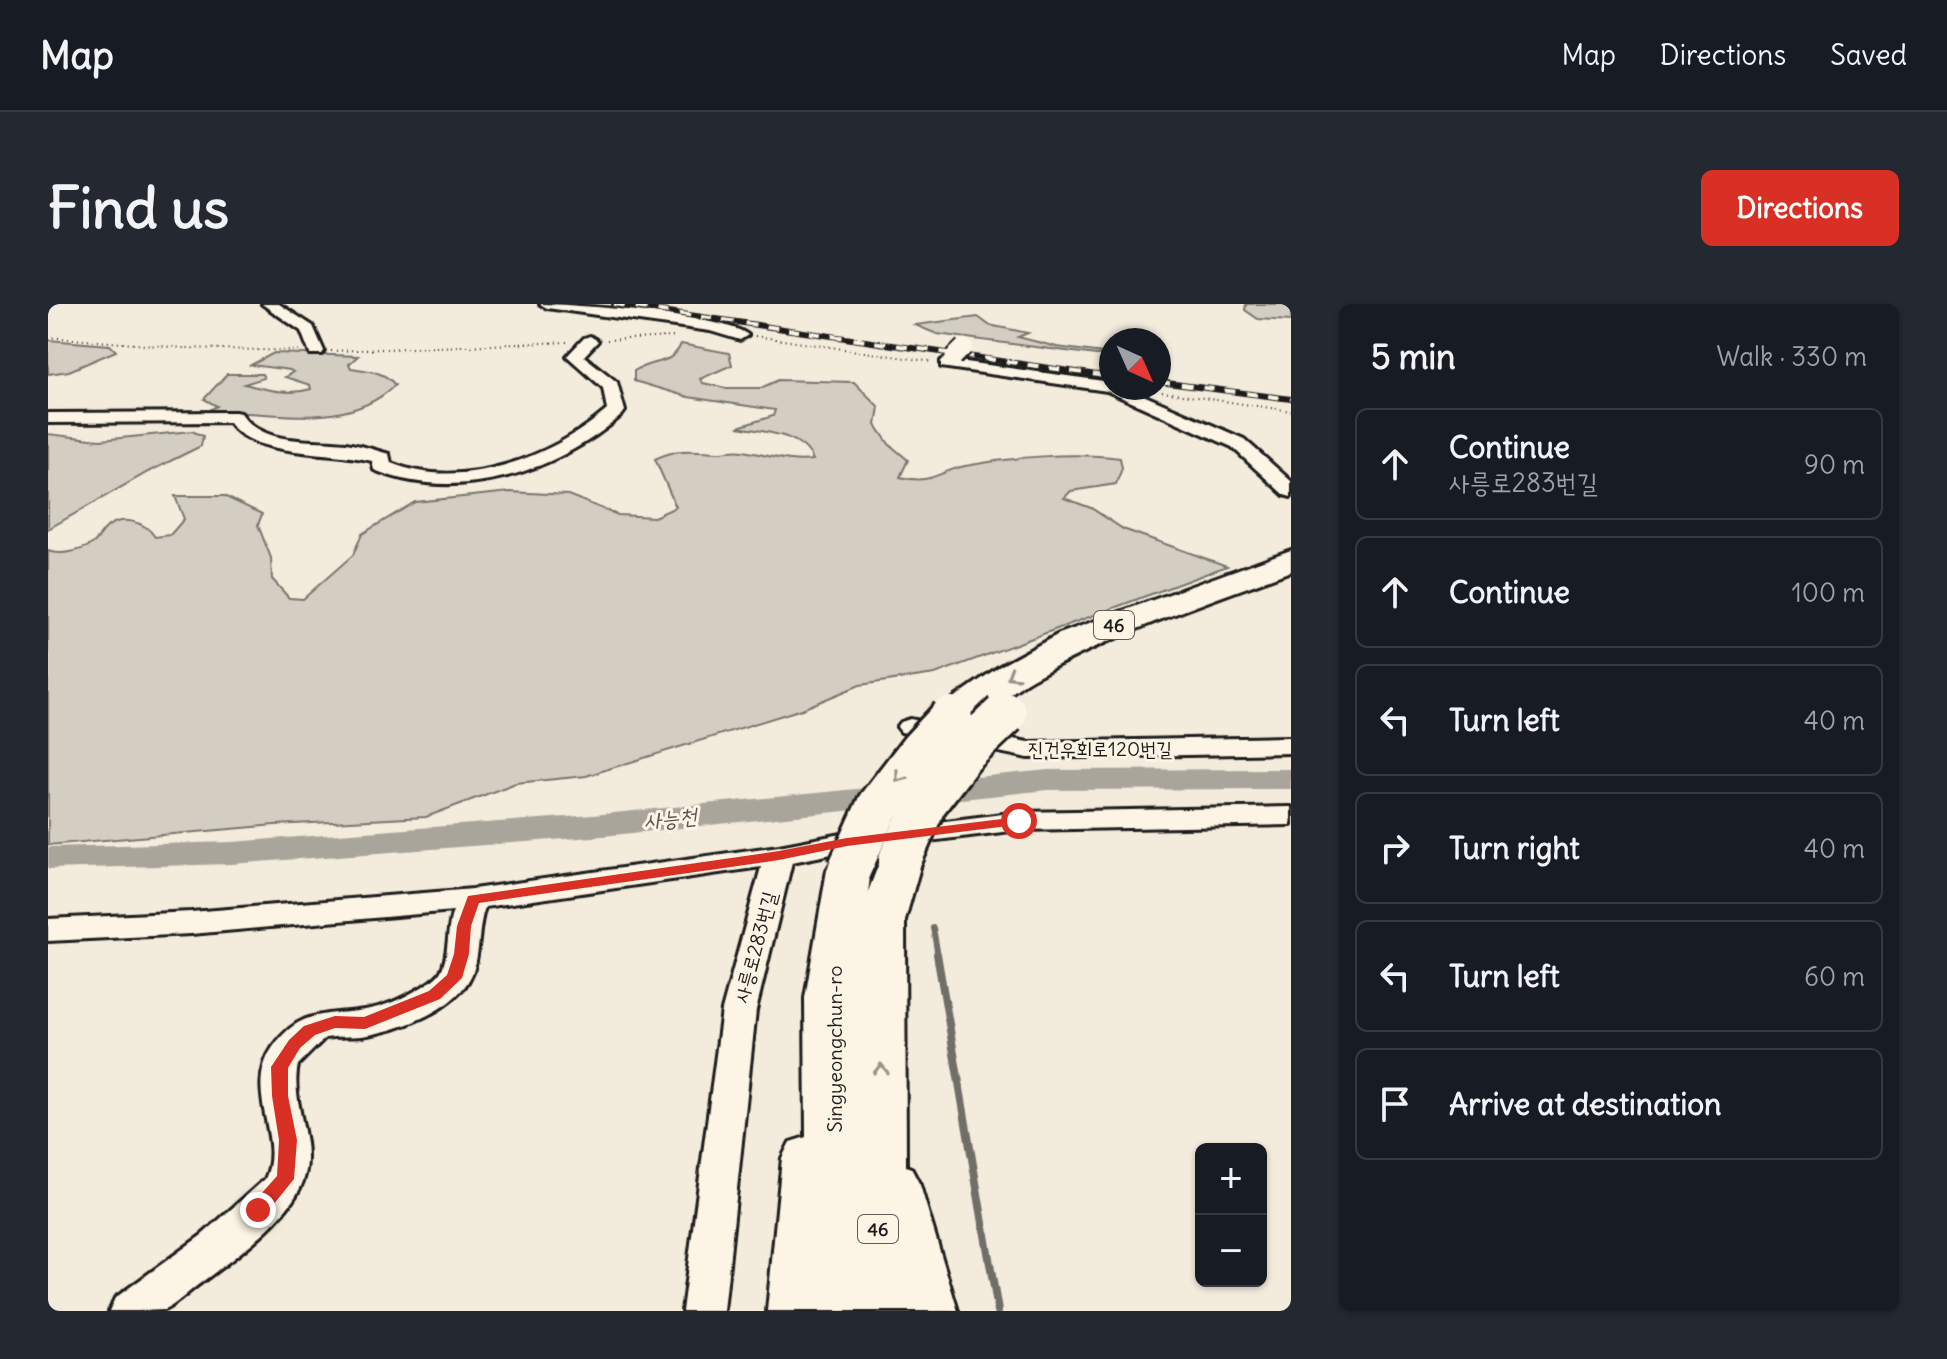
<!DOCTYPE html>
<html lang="en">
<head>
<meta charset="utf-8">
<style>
	:root { --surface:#171b24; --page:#242831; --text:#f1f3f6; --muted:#9ea1a6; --line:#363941; --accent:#d93025 }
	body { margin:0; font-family:Delius,"Poor Story",sans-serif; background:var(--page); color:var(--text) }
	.controls { position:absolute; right:24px; bottom:24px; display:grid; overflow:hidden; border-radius:12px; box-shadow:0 2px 6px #0004 }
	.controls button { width:72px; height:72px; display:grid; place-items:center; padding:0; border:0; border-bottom:2px solid var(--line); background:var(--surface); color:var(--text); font:40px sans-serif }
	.compass { position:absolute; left:1051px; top:24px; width:72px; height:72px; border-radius:50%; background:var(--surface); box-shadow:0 2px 6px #0004; rotate:135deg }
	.stop { position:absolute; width:24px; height:24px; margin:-18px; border:6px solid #d93025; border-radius:50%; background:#fff }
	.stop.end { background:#d93025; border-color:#fff; box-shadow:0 2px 8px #0008 }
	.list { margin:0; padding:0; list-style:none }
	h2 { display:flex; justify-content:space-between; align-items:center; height:104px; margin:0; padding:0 32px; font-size:34px }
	h2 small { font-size:26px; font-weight:400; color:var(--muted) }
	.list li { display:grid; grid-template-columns:52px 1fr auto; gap:24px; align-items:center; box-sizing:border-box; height:112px; margin:0 16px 16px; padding:0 16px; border:2px solid var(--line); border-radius:12px }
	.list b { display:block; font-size:30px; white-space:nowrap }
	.list p { margin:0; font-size:26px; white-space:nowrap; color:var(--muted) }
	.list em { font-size:26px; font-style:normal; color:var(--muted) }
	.icon { flex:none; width:44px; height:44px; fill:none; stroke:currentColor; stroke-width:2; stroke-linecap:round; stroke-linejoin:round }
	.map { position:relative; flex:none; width:1243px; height:1007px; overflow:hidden; border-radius:12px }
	header { display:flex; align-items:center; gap:48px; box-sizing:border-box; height:112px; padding:0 40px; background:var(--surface); border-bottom:2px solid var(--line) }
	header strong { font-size:38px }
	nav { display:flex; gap:44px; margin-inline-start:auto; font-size:28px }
	.intro { display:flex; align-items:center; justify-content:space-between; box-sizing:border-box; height:192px; padding:0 48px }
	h1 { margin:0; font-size:56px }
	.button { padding:20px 36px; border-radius:12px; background:var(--accent); color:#fff; font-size:28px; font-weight:700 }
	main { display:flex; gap:48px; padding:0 48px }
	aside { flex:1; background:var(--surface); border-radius:12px; box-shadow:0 2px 6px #0004 }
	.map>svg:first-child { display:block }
</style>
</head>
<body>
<header>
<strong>Map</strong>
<nav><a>Map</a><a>Directions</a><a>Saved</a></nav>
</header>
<div class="intro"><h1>Find us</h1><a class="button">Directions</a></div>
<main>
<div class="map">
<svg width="1243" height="1007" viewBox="0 0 1243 1007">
	<rect width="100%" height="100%" fill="#f3ecdd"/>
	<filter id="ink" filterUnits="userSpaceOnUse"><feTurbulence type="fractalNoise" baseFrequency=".0125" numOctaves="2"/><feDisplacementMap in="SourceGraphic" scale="16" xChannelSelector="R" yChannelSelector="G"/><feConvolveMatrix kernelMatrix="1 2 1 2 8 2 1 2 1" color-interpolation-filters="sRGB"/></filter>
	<g filter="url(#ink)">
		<g fill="#d3cec1" stroke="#78756e" stroke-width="2">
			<polygon points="1198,0 1243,0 1243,17 1210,15 1197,6"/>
			<polygon points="930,13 941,21 980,29 970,33 1009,43 1063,50 1048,51 889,30 867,21"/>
			<polygon points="0,36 62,41 68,47 21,67 0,70"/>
			<path d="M633 40 681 49 684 61 652 75 655 79 678 84H713L730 76 806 78 831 103 828 121 841 140 860 156 852 173C884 181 889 168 917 162 965 153 1024 148 1072 154L1074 164 1068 180 1023 187 1016 194 1043 204 1075 225 1179 262 887 370 812 381 754 405 538 472 468 479 378 513 227 521 0 541V247C12 252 33 247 44 240 49 237 52 230 57 225 71 210 97 217 107 233L122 231 136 215 127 192H176L214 210 210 221 223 254 224 275 241 294 255 295 305 251 314 230 367 198 462 188 520 191 570 211 606 213 628 203 607 155C632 143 645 147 670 148 679 148 687 145 695 147 720 151 740 159 765 156 754 129 715 128 690 123L725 112 727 106 640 93 586 77V67C605 55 624 62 633 40Z"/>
			<path d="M226 49 310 52 301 60 303 64C320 67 336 67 347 81 298 129 223 106 164 108L163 105 169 102 156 95 179 70H214L216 74 196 80C218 85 240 92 263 85L262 81 237 73 245 68 242 66 203 61Z"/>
			<polygon points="144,127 155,132 153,142 100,168 0,225 0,130 52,136"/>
		</g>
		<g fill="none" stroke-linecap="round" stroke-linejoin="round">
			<polyline stroke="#716e68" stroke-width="6" points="885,624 890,652"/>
			<polyline stroke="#716e68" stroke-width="8" points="889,650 950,1007"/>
			<polygon fill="#aaa59b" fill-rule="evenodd" points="1243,465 1243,485 1000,486 545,533 184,560 0,565 0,543 184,538 545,511 1000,466"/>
			<g stroke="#1c1c1c" stroke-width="6">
				<g id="minor">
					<polygon points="214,0 231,0 265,22 276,47 274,50 262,50 253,27"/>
					<path d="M492 0C526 0 679 12 700 31L692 36 662 27 499 4Z"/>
					<path d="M542 32 550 37 536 52 569 78 577 107 574 111C510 168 409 200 326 166L324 157C284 146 204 154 181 118L0 119V109L187 108 193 109C215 142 262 135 298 139 312 141 327 146 341 150L343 159C414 188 504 153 559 106L555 84 519 52 536 34Z"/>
					<polygon points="906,48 914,53 911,57 1063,78 1063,84 1079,84 1196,135 1243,177 1243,193 1236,191 1184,143 1059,87 893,63 893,57"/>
					<polygon points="862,415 980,438 1243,433 1243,449 980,454 853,428 849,423 853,418"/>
					<path d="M1243 503V521L971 526 799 547 744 558 708 706 676 1007H634L674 706 713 563 437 603C429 625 433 649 424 670 409 706 350 727 314 732 302 733 289 732 277 734L250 761C242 798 266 835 257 871 246 914 180 958 146 984 137 991 127 1001 116 1006 103 1007 76 1007 61 1007L67 994 154 931 217 875C237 834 194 788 225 743 252 705 277 712 317 706 337 703 357 693 374 683 380 679 389 674 393 667 402 650 398 625 405 607L143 630 0 637V615L143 608 425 585 731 542 799 529 971 508Z"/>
				</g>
			</g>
			<g stroke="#1c1c1c" stroke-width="6">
				<g id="highway">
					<path d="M1243 246V267C1155 300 1066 329 984 375 954 391 925 431 889 422L884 414 889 406 952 362 1011 330Z"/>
					<polygon points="852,542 868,546 874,556 857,616 858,862 863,864 872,881 910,1007 719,1007 734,854 742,838 758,833 757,694 779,566 785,556 801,551 817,556 823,566 820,588 836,546"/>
				</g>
			</g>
			<g stroke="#1c1c1c" stroke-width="2" stroke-dasharray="1 4" stroke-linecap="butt">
				<polyline points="707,32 885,58"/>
				<polyline points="0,33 136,44 252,47"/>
				<polyline points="559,36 627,33"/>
				<polyline points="283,47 520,38"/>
				<polyline points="1114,88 1243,107"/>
			</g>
			<use href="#minor" fill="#fcf5e5" fill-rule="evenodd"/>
			<use href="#highway" fill="#fcf5e5" fill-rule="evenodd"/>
			<g stroke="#1c1c1c" stroke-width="6">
				<g id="rail">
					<polyline points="566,0 1063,73"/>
					<polyline points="1111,78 1243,95"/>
				</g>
			</g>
			<use href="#rail" stroke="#fcf5e5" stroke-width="4" stroke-dasharray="11" stroke-linecap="butt"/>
			<g stroke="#1c1c1c" stroke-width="21" stroke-linecap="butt">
				<polyline id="minor-bridge" points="906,53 916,43"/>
			</g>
			<g stroke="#1c1c1c" stroke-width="48" stroke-linecap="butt">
				<g id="highway-bridge">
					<polyline points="852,556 877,499 914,451 957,410"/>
					<polyline points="801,566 830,502 873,446 903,414"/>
				</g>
			</g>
			<use href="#minor-bridge" stroke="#fcf5e5" stroke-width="17"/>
			<use href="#highway-bridge" stroke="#fcf5e5" stroke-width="42"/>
		</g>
		<defs><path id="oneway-chevron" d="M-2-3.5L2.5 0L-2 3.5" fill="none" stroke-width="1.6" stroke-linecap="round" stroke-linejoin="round" transform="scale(2)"/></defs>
		<g stroke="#97938b">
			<use href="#oneway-chevron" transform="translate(964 371) rotate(148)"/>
			<use href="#oneway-chevron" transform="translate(852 473) rotate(128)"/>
			<use href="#oneway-chevron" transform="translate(833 765) rotate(-90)"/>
		</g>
	</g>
	<polygon fill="#d93025" points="971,513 975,514 975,520 799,542 731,556 431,599 423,622 421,650 414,674 392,695 317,725 287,724 267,731 252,744 240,764 240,792 249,836 246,875 217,911 204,911 201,906 204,900 229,872 231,836 224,792 223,763 241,736 256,722 287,712 316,713 381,687 399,671 406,650 409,622 420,592 731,547 799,534"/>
	<g text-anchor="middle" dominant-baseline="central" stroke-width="6" stroke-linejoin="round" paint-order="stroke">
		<g fill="#fcf5e5" stroke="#5f5d58" stroke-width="2">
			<rect x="1046" y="307" width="40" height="28" rx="6"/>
			<rect x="810" y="911" width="40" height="28" rx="6"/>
		</g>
		<g font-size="18" font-weight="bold" fill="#1c1c1c">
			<text x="1066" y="321">46</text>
			<text x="830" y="925">46</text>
		</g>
		<g font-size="20" fill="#1c1c1c" stroke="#fcf5e5">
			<text x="1052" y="444">진건우회로120번길</text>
			<text transform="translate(707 643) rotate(-75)">사릉로283번길</text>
			<text transform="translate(786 745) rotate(-90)">Singyeongchun-ro</text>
		</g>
		<g font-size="22" font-style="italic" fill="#55534f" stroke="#fcf5e5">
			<text transform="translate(622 514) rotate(-6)">사능천</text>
		</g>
	</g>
</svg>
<div class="controls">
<button>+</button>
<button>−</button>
</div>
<svg class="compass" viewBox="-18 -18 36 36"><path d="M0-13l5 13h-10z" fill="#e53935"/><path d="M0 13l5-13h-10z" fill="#9ea1a6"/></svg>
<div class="stop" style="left:971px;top:517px"></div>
<div class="stop end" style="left:210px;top:906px"></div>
</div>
<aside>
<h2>5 min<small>Walk · 330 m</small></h2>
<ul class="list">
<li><svg class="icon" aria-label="ahead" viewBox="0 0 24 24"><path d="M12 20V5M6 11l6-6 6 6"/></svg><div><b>Continue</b><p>사릉로283번길</p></div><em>90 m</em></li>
<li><svg class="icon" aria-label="ahead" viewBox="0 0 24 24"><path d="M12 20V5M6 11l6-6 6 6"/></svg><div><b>Continue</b></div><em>100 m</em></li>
<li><svg class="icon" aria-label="left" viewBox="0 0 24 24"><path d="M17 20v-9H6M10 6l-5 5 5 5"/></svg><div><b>Turn left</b></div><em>40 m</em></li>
<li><svg class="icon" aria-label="right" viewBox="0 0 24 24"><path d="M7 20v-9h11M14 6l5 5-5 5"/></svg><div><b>Turn right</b></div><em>40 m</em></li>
<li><svg class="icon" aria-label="left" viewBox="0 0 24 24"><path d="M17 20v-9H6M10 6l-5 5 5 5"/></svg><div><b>Turn left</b></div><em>60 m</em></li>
<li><svg class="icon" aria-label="arrive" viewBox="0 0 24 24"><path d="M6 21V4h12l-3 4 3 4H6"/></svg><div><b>Arrive at destination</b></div></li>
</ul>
</aside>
</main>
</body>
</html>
